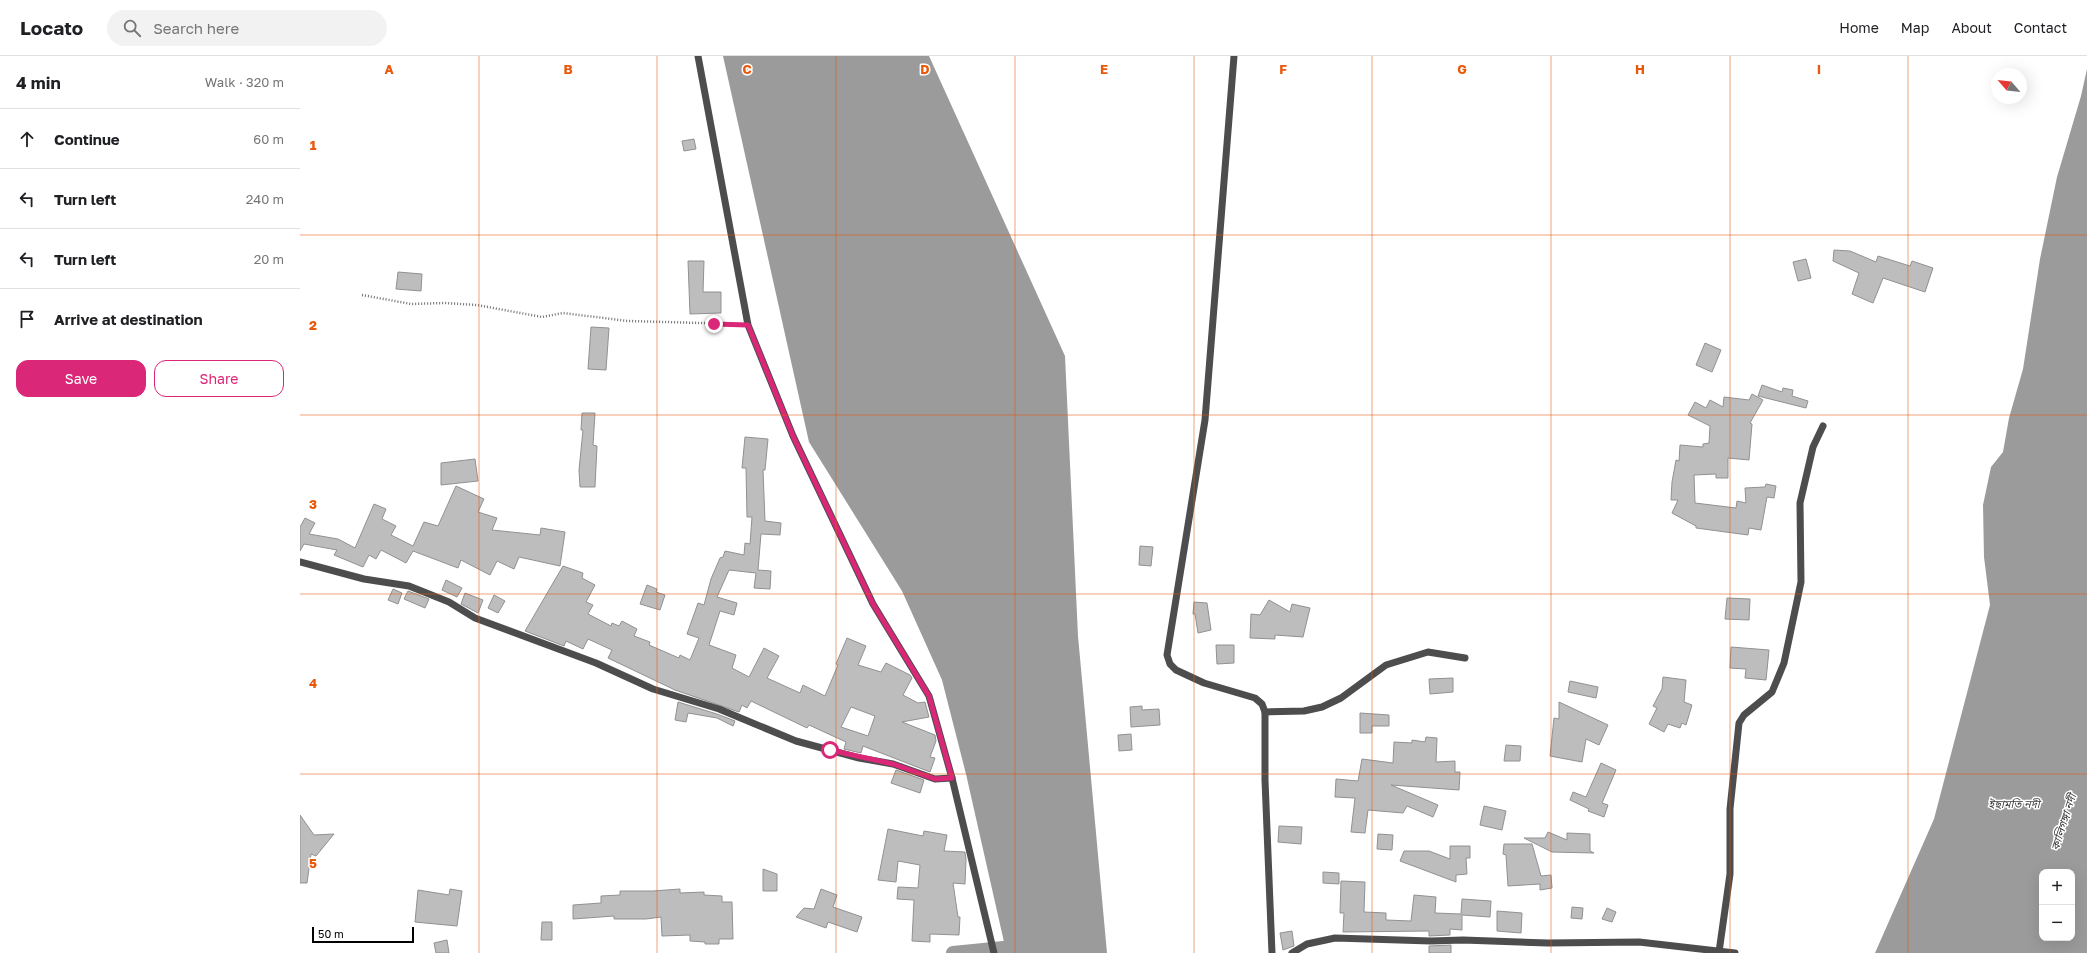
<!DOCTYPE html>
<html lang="en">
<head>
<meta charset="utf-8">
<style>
	:root { --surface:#fff; --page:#f2f2f2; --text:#202124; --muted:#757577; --line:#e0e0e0; --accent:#db2777 }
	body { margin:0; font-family:"Golos Text","Noto Sans Bengali",sans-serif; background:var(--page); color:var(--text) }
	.controls { position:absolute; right:12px; bottom:12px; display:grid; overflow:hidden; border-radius:8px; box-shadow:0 4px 16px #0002 }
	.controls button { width:36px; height:36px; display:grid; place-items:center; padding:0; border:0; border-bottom:1px solid var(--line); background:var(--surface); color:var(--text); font:20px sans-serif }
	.compass { position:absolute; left:1691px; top:12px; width:36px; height:36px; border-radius:50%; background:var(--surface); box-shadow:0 4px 16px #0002; rotate:298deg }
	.scale { position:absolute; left:12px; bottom:10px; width:102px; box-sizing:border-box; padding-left:4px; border:2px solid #000; border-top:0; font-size:11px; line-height:14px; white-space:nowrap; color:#000; -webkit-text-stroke:3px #fff; paint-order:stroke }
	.stop { position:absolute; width:12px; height:12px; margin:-9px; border:3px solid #db2777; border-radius:50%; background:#fff }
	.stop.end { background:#db2777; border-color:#fff; box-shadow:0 1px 4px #0008 }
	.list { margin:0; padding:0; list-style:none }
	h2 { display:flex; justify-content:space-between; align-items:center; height:52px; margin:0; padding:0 16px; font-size:17px }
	h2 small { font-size:13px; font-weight:400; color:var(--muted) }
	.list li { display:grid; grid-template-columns:26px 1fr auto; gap:12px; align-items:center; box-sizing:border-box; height:60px; padding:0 16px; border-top:1px solid var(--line) }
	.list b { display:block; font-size:15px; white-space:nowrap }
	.list em { font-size:13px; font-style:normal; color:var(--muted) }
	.actions { display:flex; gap:8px; padding:12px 16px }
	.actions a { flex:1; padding:9px 0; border:1px solid var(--accent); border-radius:12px; text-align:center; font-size:14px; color:var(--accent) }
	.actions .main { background:var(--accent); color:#fff }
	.icon { flex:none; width:22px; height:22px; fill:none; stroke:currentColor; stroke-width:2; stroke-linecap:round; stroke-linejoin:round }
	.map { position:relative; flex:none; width:1787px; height:897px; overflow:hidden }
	header { display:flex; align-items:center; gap:24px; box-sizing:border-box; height:56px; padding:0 20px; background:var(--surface); border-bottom:1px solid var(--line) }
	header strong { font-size:19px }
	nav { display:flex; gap:22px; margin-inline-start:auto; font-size:14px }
	.search { width:280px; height:36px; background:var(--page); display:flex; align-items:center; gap:10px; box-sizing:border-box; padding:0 14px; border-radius:22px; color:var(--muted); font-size:15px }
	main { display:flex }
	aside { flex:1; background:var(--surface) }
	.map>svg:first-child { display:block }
</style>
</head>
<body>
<header>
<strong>Locato</strong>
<div class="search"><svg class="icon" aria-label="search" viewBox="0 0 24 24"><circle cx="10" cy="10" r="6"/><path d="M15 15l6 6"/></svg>Search here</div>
<nav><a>Home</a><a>Map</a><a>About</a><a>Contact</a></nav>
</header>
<main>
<aside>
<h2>4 min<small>Walk · 320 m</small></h2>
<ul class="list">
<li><svg class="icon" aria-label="ahead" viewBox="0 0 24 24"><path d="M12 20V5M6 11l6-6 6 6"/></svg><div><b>Continue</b></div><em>60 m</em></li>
<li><svg class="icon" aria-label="left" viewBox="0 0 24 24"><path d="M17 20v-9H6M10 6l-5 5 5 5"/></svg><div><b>Turn left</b></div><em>240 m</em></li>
<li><svg class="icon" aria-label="left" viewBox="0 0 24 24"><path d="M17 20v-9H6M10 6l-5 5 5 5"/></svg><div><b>Turn left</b></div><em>20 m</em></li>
<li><svg class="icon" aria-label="arrive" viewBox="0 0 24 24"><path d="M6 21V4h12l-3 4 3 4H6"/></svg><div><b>Arrive at destination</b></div></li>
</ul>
<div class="actions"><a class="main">Save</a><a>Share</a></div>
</aside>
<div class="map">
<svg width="1787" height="897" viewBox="0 0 1787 897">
	<rect width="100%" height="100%" fill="#fff"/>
	<g fill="#9b9b9b" fill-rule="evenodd">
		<polygon points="423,0 629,0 765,300 778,580 807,897 708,897 704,886 666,718 642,624 602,535 509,386"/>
		<path d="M1787 13V897H1575L1634 763 1690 549 1684 501 1683 449 1691 411 1703 396 1709 362 1723 313 1740 203 1757 121 1781 40ZM1742 816H1772V882H1742Z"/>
	</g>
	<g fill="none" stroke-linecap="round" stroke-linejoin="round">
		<polyline stroke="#9b9b9b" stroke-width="14" points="653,897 724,890"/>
	</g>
	<g fill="#bdbdbd" stroke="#919191" fill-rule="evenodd">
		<polygon points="394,83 396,93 384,95 382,85"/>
		<polygon points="1534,194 1550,195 1576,206 1578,200 1610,210 1612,205 1633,212 1625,236 1583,222 1573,247 1552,238 1559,217 1533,205"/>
		<polygon points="1506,203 1511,222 1498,225 1493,206"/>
		<polygon points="388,205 404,205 403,236 421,236 421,257 390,258"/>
		<polygon points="98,216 122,218 121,235 96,233"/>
		<polygon points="291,271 309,272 306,314 288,313"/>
		<polygon points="1405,287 1421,294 1412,316 1396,309"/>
		<polygon points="1462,329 1482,336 1483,332 1493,334 1492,340 1508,345 1506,352 1458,340"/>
		<polygon points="1452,338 1463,344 1450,367 1452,368 1449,404 1428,402 1428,422 1416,422 1416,418 1394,419 1395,447 1436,452 1437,445 1446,447 1445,432 1465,431 1466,428 1476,430 1474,442 1467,441 1461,474 1449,472 1448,479 1396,472 1396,470 1372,457 1378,444 1371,444 1372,426 1376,404 1379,405 1380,389 1403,391 1403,388 1409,387 1410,370 1388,359 1395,346 1406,352 1410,344 1423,351 1424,341 1449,344"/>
		<polygon points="282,357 295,357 293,389 297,390 295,431 280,431 279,414 283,374 281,374"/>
		<path d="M445 381 468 383 465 414H463L465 465 481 467 480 479 461 478 458 514 471 515 470 533 454 532 456 517 429 514 417 541 437 547 434 559 420 555 409 589 436 599 432 612 449 621 464 592 479 600 467 622 500 637 503 629 525 640 538 609 536 608 547 582 566 590 558 609 581 616 586 607 610 619 612 622 603 639 618 647 625 646 629 661 602 666 635 679 636 685 630 701 635 702 630 716 563 690 561 697 544 693 546 686 509 669 507 672 451 645 447 652 442 649 439 656 375 634 308 602 312 594 288 583 283 593 266 585 264 590 225 575 263 510 283 517 282 522 295 529 286 546 293 549 288 558 311 570 312 567 319 570 322 565 337 573 334 580 350 586 349 589 379 602 380 599 390 604 399 582 387 578 398 547 404 549 411 523 420 502 423 501 425 495 444 499 445 487 450 488 452 461H447L446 412H442ZM551 651 575 660 568 680 541 671Z"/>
		<polygon points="175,403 178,425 141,429 141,407"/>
		<polygon points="156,430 184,443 178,456 197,462 192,474 240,479 241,472 265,476 260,510 219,501 214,513 197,505 190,519 161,504 158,512 113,495 106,507 81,494 76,503 69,499 63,511 34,499 37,494 4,488 0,495 0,471 5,462 15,467 9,478 38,483 55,492 74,448 86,453 82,463 96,470 91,479 113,490 124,466 138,470"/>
		<polygon points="840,490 853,491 851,510 839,509"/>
		<polygon points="146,524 162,532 157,541 142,534"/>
		<polygon points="347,529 357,533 356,536 365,539 360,554 340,548"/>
		<polygon points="93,533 102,537 98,548 88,544"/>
		<polygon points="108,535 129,543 125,552 104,543"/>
		<polygon points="165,537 183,544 178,557 161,548"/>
		<polygon points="194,539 205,545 198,557 188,552"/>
		<polygon points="1427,542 1450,543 1449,564 1425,563"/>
		<polygon points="969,544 990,556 992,548 1010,552 1003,581 975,579 975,583 950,582 951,558 960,559"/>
		<polygon points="894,546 907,547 911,574 898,577 895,558 893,558"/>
		<polygon points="916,589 934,589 934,607 917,608"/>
		<polygon points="1431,591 1469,594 1466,624 1445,622 1446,613 1430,612"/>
		<polygon points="1363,621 1386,624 1384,646 1392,649 1386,669 1382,667 1380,672 1368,668 1364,676 1349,668 1357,652 1353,650 1362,633"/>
		<polygon points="1153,622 1153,636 1130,638 1129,623"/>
		<polygon points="1270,625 1298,631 1296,642 1268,636"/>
		<polygon points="378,646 417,658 435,665 433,670 417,662 388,657 386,666 375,664"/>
		<polygon points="1259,646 1308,669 1299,689 1286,683 1282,706 1250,700 1254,662 1259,663"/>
		<polygon points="842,650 842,654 859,653 860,669 831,671 830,651"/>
		<polygon points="1060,657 1089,659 1089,670 1072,670 1072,677 1060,677"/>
		<polygon points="831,678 832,694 819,695 818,679"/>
		<polygon points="1126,681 1137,682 1136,706 1155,705 1155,716 1160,716 1159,734 1091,729 1138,749 1133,761 1107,750 1103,757 1068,754 1065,777 1051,776 1055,742 1035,741 1036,723 1058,725 1062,703 1093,707 1094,686 1112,687 1112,684 1125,686"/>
		<polygon points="1206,689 1221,690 1220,705 1204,705"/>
		<polygon points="1301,707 1316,714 1302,747 1308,749 1304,761 1288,755 1289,753 1270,744 1273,736 1286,741"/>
		<polygon points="596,714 624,724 620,737 591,727"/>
		<polygon points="1184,750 1206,755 1202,774 1180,769"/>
		<polygon points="0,759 14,779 34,778 16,800 11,798 7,827 0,827"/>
		<polygon points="979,770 1002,771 1001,788 978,786"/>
		<polygon points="588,773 623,780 624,775 647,779 644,795 665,796 666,803 665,828 653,827 658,861 660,861 659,879 630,878 630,886 612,885 614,844 597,843 598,831 618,832 620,809 598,805 596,826 578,824"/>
		<polygon points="1248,776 1267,784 1267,777 1290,778 1290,795 1294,797 1252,796 1224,782 1245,782"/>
		<polygon points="1078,778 1093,779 1092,794 1077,793"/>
		<polygon points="1204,788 1232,788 1241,820 1251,819 1252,832 1240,834 1240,828 1208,830 1206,799 1203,798"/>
		<polygon points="1150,790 1170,790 1170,802 1166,802 1167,818 1156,819 1156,826 1100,805 1104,795 1129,795 1150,803"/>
		<polygon points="463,813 477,818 477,835 463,835"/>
		<polygon points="1023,816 1039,817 1039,828 1023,827"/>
		<polygon points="1041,825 1065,826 1064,856 1086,857 1086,864 1111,865 1114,839 1136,841 1135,857 1161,858 1162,843 1191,845 1190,861 1162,859 1162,874 1150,873 1150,879 1129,880 1129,875 1043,876 1044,857 1040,857"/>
		<polygon points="150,833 162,835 157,870 115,866 118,834 149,839"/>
		<polygon points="380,833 380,837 404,836 404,839 422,840 422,846 432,846 433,883 419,883 419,888 405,888 405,886 390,885 390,879 362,880 361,861 346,863 314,863 314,860 273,863 273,849 301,847 301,840 320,839 320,835 353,835"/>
		<polygon points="521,833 537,839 533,851 562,861 557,876 528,866 526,872 496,861 504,852 514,853"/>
		<polygon points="1272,851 1283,852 1282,863 1271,862"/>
		<polygon points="1307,852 1316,856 1312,866 1302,863"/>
		<polygon points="1197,855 1222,857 1221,877 1197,875"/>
		<polygon points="242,866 252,866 252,884 241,884"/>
		<polygon points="992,875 994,890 983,894 980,877"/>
		<polygon points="147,884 149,897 136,897 134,887"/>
		<polygon points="1151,889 1151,897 1129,897 1129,890"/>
	</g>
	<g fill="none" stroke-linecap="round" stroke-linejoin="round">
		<polyline stroke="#6f6f6f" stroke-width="2.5" stroke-dasharray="1 2" stroke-linecap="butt" points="62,239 111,248 145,247 177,249 242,261 263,257 328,265 439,268"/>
		<g stroke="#4d4d4d" stroke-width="7">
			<polyline points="398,0 448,269 493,380 573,548 629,640 652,722 694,897"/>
			<polyline points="934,0 905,364 867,599 870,608 876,614 904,627 955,642 962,648 965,656 965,724 972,897"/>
			<polyline points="0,506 64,523 109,530 149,546 175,562 296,607 353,633 419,653 496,685 559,702 593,708 635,723 652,722"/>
			<polyline points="965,656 1004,655 1022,651 1041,642 1086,609 1128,596 1165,602"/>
			<polyline points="1419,896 1430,818 1430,753 1439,667 1444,659 1472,636 1484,607 1501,526 1500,447 1513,391 1523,370"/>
			<polyline points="992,897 1007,888 1035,882 1131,885 1163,884 1248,887 1339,886 1435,897"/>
		</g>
	</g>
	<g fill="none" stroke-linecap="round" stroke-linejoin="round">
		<polyline stroke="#db2777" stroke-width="5" points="414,268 448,269 493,380 573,548 629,640 652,722 635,723 593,708 530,694"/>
	</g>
	<path fill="none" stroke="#e8590c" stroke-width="1" stroke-opacity="0.55" d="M179 0V897M357 0V897M536 0V897M715 0V897M894 0V897M1072 0V897M1251 0V897M1430 0V897M1608 0V897M0 179H1787M0 359H1787M0 538H1787M0 718H1787"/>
	<g text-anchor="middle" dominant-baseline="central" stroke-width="3" stroke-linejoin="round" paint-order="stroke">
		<g font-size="11" font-style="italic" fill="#3c3c3c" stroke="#fff">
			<text x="1714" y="747">ইছামতি নদী</text>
			<text transform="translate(1763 766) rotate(-72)">কালিগঙ্গা নদী</text>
		</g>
	</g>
	<g font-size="13" text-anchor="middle" font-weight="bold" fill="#e8590c" stroke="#fff" stroke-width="3" stroke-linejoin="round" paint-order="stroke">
		<text x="89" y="18">A</text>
		<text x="268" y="18">B</text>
		<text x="447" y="18">C</text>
		<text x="625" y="18">D</text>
		<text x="804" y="18">E</text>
		<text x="983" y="18">F</text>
		<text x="1162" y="18">G</text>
		<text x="1340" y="18">H</text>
		<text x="1519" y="18">I</text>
		<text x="13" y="94">1</text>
		<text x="13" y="274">2</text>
		<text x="13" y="453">3</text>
		<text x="13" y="632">4</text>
		<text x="13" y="812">5</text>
	</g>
</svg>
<div class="controls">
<button>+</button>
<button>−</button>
</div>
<svg class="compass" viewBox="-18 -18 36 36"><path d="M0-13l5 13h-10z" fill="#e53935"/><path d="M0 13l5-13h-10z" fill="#757577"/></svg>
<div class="scale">50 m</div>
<div class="stop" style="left:530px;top:694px"></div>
<div class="stop end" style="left:414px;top:268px"></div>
</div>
</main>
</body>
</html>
